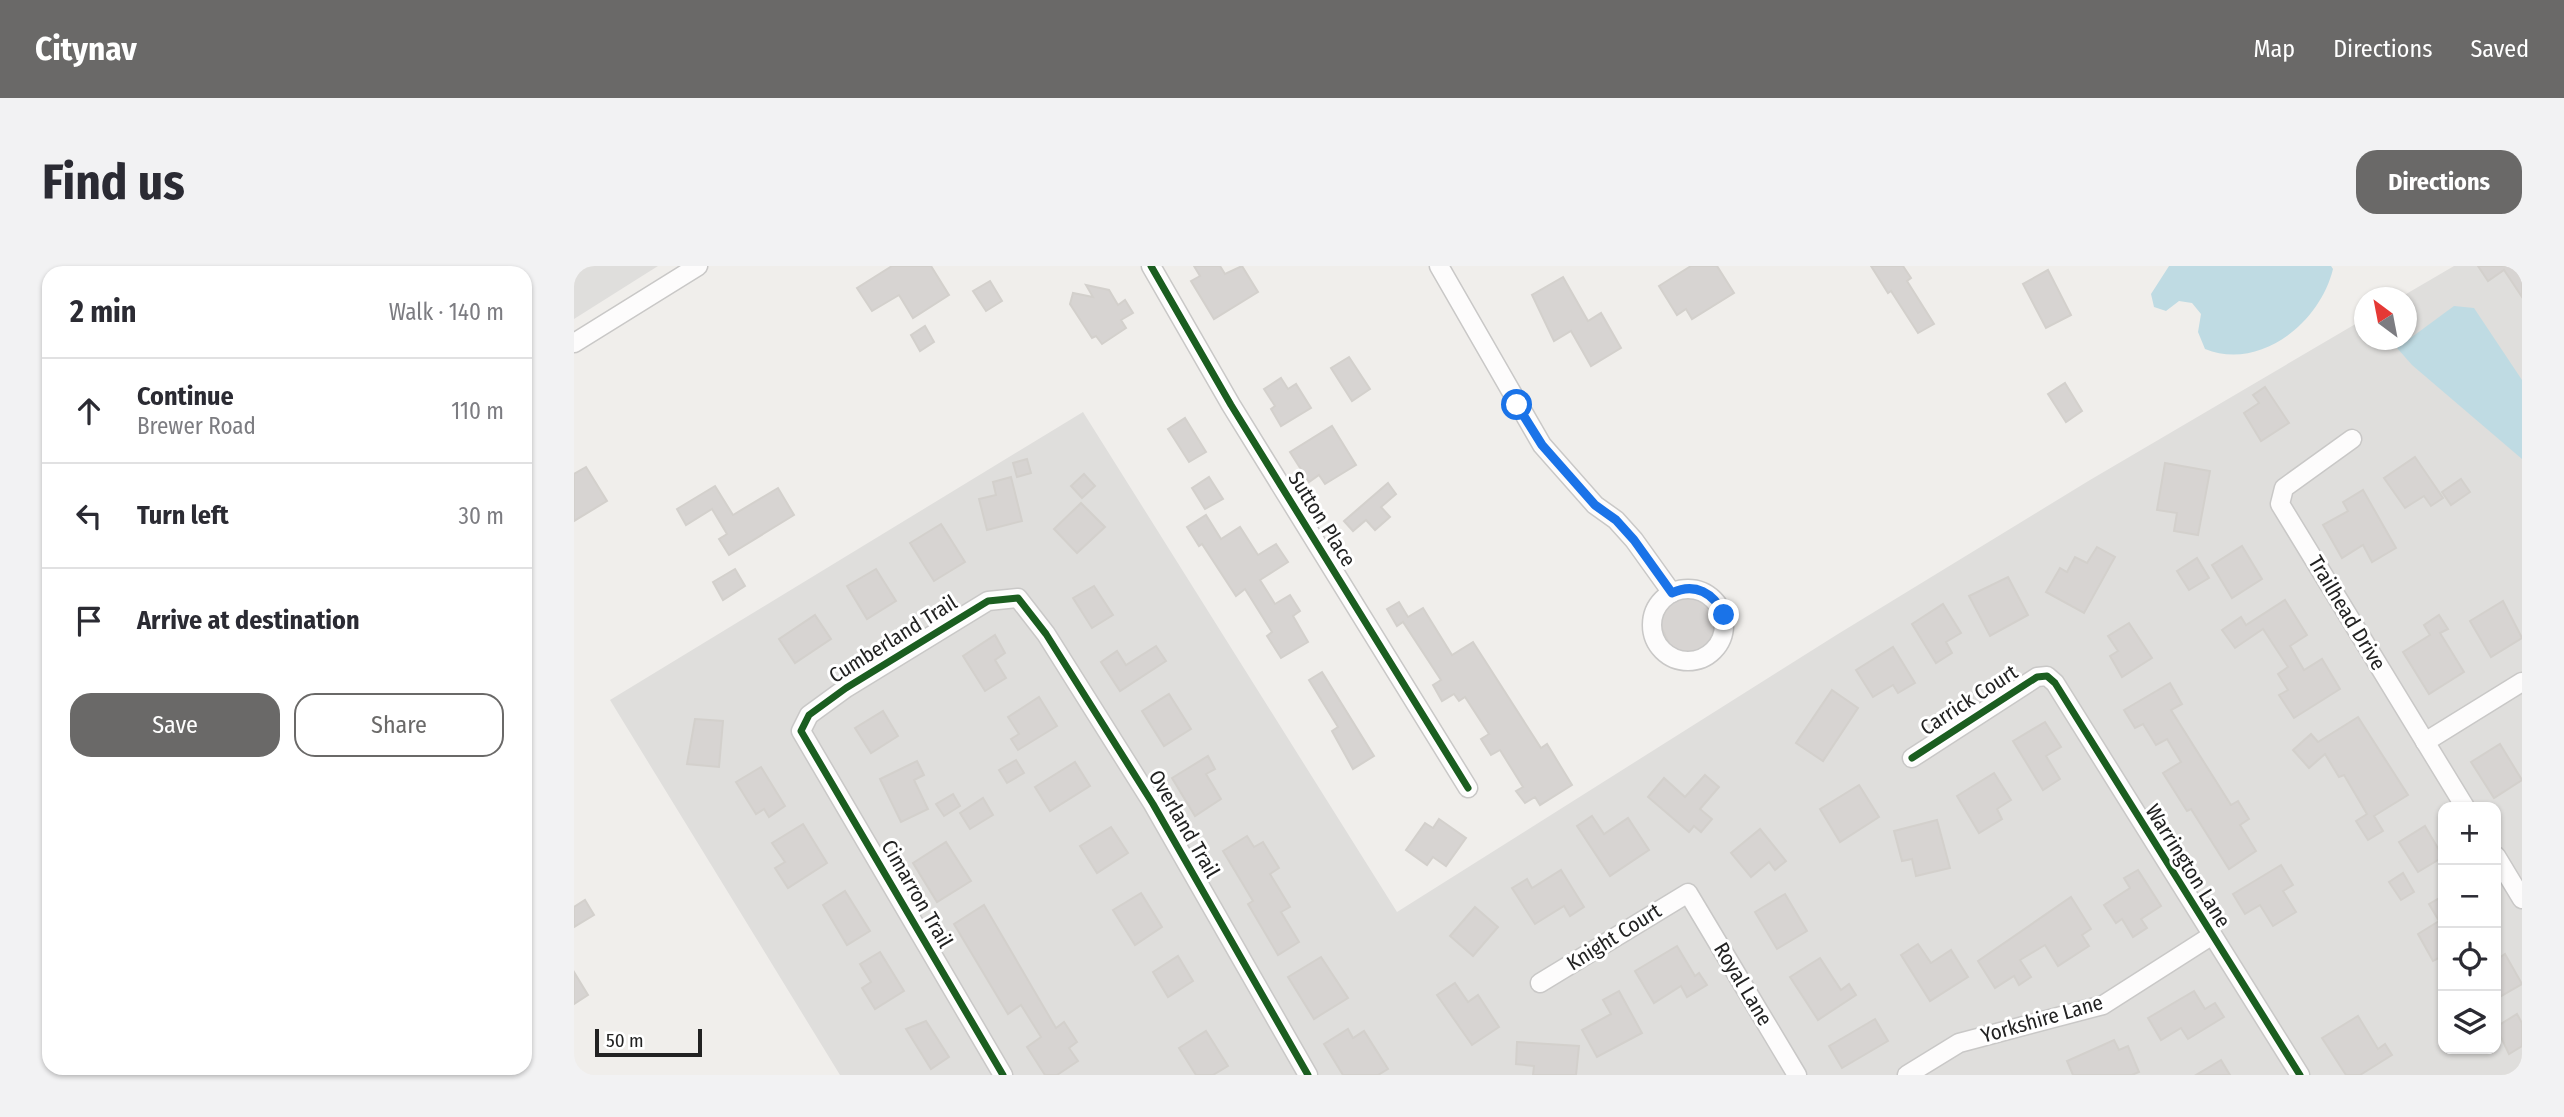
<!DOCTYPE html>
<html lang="en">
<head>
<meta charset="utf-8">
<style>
	:root { --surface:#fff; --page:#f2f2f3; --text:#2b2b33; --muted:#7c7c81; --line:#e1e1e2; --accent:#6a6968 }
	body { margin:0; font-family:"Fira Sans Condensed",sans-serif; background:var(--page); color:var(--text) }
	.controls { position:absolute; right:21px; bottom:21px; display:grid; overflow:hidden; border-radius:14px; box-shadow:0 2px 5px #0004 }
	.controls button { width:63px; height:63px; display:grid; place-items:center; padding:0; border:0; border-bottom:2px solid var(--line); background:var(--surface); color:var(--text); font:35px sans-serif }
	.compass { position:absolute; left:1780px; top:21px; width:63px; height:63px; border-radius:50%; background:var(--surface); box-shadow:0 2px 5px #0004; rotate:328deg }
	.scale { position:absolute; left:21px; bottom:18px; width:107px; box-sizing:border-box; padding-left:7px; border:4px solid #222; border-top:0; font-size:19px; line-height:24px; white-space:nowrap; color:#222; -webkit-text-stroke:5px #fff; paint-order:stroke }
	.stop { position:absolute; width:21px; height:21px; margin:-16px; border:5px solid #1a73e8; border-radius:50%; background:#fff }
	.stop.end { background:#1a73e8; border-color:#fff; box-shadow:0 2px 7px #0008 }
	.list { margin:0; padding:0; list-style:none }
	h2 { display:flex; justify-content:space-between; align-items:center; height:91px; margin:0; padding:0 28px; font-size:30px }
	h2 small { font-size:23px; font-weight:400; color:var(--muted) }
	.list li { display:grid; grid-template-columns:46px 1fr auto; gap:21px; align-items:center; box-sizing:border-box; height:105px; padding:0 28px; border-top:2px solid var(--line) }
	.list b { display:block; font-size:26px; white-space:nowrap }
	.list p { margin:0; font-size:23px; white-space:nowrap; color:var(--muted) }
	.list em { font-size:23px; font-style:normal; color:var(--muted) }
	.actions { display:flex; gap:14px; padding:21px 28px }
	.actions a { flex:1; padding:16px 0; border:2px solid var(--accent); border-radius:21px; text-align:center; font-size:24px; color:var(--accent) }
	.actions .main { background:var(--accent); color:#fff }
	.icon { flex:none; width:38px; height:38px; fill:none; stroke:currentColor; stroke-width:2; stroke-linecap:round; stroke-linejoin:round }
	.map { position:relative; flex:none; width:1948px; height:809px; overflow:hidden; border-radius:21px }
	header { display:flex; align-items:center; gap:42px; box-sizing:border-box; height:98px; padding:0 35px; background:var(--accent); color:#fff }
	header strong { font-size:33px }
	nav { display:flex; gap:38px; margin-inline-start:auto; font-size:24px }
	.intro { display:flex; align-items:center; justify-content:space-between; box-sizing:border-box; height:168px; padding:0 42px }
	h1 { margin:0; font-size:49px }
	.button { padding:18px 32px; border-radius:21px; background:var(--accent); color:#fff; font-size:24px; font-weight:700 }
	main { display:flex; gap:42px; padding:0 42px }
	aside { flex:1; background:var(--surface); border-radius:21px; box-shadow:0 2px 5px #0004 }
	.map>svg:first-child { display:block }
</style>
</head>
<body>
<header>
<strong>Citynav</strong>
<nav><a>Map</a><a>Directions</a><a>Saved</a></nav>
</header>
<div class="intro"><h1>Find us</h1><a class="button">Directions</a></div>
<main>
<aside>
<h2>2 min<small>Walk · 140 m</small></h2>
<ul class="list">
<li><svg class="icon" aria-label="ahead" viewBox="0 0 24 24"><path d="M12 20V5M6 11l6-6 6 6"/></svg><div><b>Continue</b><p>Brewer Road</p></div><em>110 m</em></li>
<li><svg class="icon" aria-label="left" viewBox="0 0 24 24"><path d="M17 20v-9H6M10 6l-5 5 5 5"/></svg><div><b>Turn left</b></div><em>30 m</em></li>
<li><svg class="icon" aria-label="arrive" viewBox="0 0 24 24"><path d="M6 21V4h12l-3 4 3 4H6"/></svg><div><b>Arrive at destination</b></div></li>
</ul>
<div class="actions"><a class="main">Save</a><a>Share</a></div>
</aside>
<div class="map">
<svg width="1948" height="809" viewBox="0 0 1948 809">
	<rect width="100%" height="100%" fill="#f0eeeb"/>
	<g fill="#dfdedc" fill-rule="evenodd">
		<polygon points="0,0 84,0 0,53"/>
		<path d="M1880 0H1948V809H266L36 434 509 146 823 646 1264 368 1516 214 1790 53V74H1832V32L1827 31ZM1869 541H1922V783H1869Z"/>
	</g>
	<g fill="#bfdbe3">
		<path d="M1595 0H1757L1759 3C1746 57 1686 105 1631 83L1624 66 1627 48 1618 37 1605 35 1592 45 1580 41 1577 28Z"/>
		<polygon points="1880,40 1900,42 1948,114 1948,193 1838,99 1823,82"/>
	</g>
	<g fill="#d7d4d2" stroke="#d3d0cc" stroke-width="2">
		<polygon points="318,0 357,0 375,29 339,52 325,29 298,45 283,22"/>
		<polygon points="620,0 646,0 651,8 668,0 684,26 640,53 617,15 626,10"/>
		<polygon points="1117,0 1143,0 1160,27 1118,53 1112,43 1103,49 1085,20"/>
		<polygon points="1297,0 1329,0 1337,12 1333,15 1360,58 1344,67 1317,25 1314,27"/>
		<polygon points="1904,0 1948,0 1948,31 1930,4 1914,15"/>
		<polygon points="1474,4 1497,49 1472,62 1449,18"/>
		<polygon points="989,11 1014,55 1027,47 1047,82 1017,100 997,65 980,75 958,29"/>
		<polygon points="416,15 428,35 412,45 399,25"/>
		<polygon points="512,19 535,24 544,39 551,34 559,47 547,54 552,62 528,78 522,70 518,72 496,38 499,27 519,31"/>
		<polygon points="351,60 360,76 346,85 337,69"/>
		<polygon points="775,91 796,123 778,135 757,102"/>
		<polygon points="707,112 714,123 722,118 737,142 707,160 697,143 701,140 690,123"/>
		<polygon points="1491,117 1508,145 1492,156 1474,128"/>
		<polygon points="1691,121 1715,157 1687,175 1670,147 1685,137 1679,129"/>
		<polygon points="611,152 632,186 615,196 594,163"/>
		<polygon points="758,160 782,199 751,218 745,209 735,216 716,186"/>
		<polygon points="1841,191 1869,232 1857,240 1850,230 1831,242 1810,212"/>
		<polygon points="453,193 457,207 443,211 439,197"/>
		<polygon points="1591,197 1636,205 1624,269 1600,265 1603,247 1583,244"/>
		<polygon points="12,201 33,235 0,255 0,208"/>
		<polygon points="510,208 521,220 508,232 497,220"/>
		<polygon points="437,211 448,255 413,264 405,233 422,229 419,216"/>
		<polygon points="635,211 649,233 631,243 618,222"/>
		<polygon points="1887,213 1896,226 1877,239 1868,226"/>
		<polygon points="814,217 822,228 807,241 816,251 801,264 792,254 779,265 770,255"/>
		<polygon points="141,220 159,249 204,222 220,249 155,289 145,273 153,268 138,243 112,259 103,243"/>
		<polygon points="1789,224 1822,282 1798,296 1789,279 1768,292 1749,259 1774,245 1769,236"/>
		<polygon points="507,237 531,261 503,287 480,263"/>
		<polygon points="632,249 647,273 666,261 684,289 702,278 714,296 686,314 701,338 716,329 726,345 719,350 734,376 707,392 693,370 698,366 671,323 662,330 628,278 625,280 613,261"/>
		<polygon points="367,258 391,296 360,315 336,277"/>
		<polygon points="1668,280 1688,313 1658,332 1638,299"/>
		<polygon points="1523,281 1541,291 1510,347 1472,326 1486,302 1493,306 1501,291 1513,297"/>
		<polygon points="1623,292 1635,312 1615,324 1603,305"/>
		<polygon points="161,303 171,320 149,334 139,316"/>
		<polygon points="302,303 322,335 293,353 273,320"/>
		<polygon points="1434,311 1454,349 1416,370 1395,330"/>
		<polygon points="520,320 539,349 518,362 499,332"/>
		<polygon points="1116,329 1134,335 1140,342 1145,360 1139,377 1132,383 1114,388 1096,380 1083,352 1095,338"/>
		<polygon points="1711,334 1733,369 1716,380 1730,404 1748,393 1766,423 1720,452 1705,429 1714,424 1704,408 1714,401 1689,363 1661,382 1648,364 1667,351 1672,359"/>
		<polygon points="1929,335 1948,372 1917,391 1896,355"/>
		<polygon points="825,336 834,351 849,342 878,389 899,376 967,482 973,478 998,519 966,539 961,531 951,537 942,525 949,521 926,484 917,489 907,473 915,468 891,431 885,435 880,428 868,435 859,419 867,414 829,356 823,360 813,343"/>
		<polygon points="1369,338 1387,367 1372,376 1378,387 1362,397 1338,358"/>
		<polygon points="241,349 257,373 221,397 205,373"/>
		<polygon points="1865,349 1874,363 1866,367 1890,406 1855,428 1829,386 1856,369 1850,359"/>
		<polygon points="1555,357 1578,392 1548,411 1536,390 1544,385 1534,370"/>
		<polygon points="421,369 431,387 421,394 432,412 411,425 389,390"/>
		<polygon points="582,380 592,395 546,425 527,396 543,385 552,399"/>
		<polygon points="1319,381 1341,417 1324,427 1319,419 1299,431 1282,404"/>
		<polygon points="748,406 800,490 779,503 758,465 764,461 735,414"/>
		<polygon points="1596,417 1608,438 1597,444 1657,539 1664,535 1675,553 1666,559 1682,585 1655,603 1617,543 1613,545 1589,507 1607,496 1593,473 1582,479 1569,458 1561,462 1550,444"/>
		<polygon points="1258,424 1284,442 1249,495 1222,477"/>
		<polygon points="595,428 617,463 590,480 568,445"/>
		<polygon points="465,431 483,460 444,484 437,473 445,468 434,451"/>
		<polygon points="309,445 324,470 297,487 281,462"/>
		<polygon points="1784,451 1834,529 1800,550 1809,565 1794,574 1782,555 1793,548 1770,509 1765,511 1751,488 1735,502 1719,484 1737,468 1744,476"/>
		<polygon points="121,453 149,455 145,501 113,498"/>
		<polygon points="1471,456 1487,481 1472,490 1486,513 1469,524 1439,475"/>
		<polygon points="1926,478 1948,514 1920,532 1897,496"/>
		<polygon points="634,490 641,503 632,508 647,533 621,550 598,512"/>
		<polygon points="442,494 450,507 433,517 425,504"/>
		<polygon points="343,495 350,509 340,514 354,543 327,556 306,513"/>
		<polygon points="501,496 516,520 476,545 461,521"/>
		<polygon points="187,501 211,540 195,551 190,543 182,548 162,516"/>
		<polygon points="1420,507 1437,534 1423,543 1428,553 1405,567 1383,530"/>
		<polygon points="1131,509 1145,521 1126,543 1138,553 1127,566 1120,560 1115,566 1074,531 1090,512 1111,531"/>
		<polygon points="1285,519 1305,551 1266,576 1246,543"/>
		<polygon points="379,528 386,540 370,550 362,538"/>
		<polygon points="409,532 419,549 396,563 386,547"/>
		<polygon points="1018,550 1030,568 1054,552 1075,584 1036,610 1003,560"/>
		<polygon points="865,553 892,572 872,600 859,591 853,599 832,584 851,557 859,562"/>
		<polygon points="1363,554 1376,602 1342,610 1338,593 1328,595 1320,565"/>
		<polygon points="229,558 253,597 214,622 201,602 211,596 198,577"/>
		<polygon points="1851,560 1869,591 1844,606 1825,576"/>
		<polygon points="537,561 554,587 523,607 506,580"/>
		<polygon points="1186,563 1212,595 1201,604 1195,596 1177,611 1157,587"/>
		<polygon points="673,570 680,581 689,576 705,602 696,608 716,641 707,646 725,676 704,689 674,638 679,635 649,585"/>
		<polygon points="372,576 397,615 363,636 339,597"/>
		<polygon points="1707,599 1719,619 1709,625 1722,646 1699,660 1686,639 1671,648 1659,628"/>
		<polygon points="987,604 1010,641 996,650 990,640 961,658 938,622 953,613 958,622"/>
		<polygon points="1564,604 1587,640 1567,653 1573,662 1559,671 1548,653 1542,657 1530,639 1556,622 1550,612"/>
		<polygon points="1829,607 1840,626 1827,634 1815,616"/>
		<polygon points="271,625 296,665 273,679 249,639"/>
		<polygon points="567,627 588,661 561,679 539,644"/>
		<polygon points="1211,628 1233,665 1203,683 1181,646"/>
		<polygon points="1869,630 1869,690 1859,695 1844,668 1865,655 1855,638"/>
		<polygon points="1497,631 1517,663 1508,669 1515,680 1484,700 1471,679 1446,694 1457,711 1445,719 1440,710 1421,722 1404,695"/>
		<polygon points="11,634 20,649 0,661 0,641"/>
		<polygon points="410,639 482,762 490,756 503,776 495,782 504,795 483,809 471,809 453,781 467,771 447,739 434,748 380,658"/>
		<polygon points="901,641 924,661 899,690 876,670"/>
		<polygon points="1344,678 1357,697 1377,684 1394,711 1356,735 1327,689"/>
		<polygon points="1103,680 1121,710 1125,707 1133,719 1113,731 1107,720 1080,737 1061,705"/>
		<polygon points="306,686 330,725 301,743 288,722 297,716 286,698"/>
		<polygon points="1931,688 1948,718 1922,733 1922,694"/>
		<polygon points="604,690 619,715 594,731 579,706"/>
		<polygon points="747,691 774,732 740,753 714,711"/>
		<polygon points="1246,692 1267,724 1275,718 1282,729 1244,754 1216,711"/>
		<polygon points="0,706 14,729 0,738"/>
		<polygon points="881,717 894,736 904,729 925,761 898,779 863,729"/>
		<polygon points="1045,725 1068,767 1023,791 1008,764 1037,748 1029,734"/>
		<polygon points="1620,725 1631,743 1641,737 1650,751 1614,773 1607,762 1587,774 1574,752"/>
		<polygon points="1943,748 1948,757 1948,780 1935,788 1922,761"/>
		<polygon points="1784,750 1804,783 1811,778 1818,789 1786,809 1772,809 1748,772"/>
		<polygon points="1301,753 1314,775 1268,802 1255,780"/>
		<polygon points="352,755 375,791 357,803 332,763"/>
		<polygon points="774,763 779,772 790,765 814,803 804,809 769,809 750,778"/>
		<polygon points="632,765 654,800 639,809 622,809 605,782"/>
		<polygon points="1540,774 1545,784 1554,780 1565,806 1558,809 1499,809 1493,795"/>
		<polygon points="943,776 1005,780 1002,809 959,809 960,800 942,798"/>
		<polygon points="1647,794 1656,809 1622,809"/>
	</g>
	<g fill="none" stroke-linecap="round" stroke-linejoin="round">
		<g stroke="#c9c8c7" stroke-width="21">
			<g id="minor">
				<polyline points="577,0 657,139 894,522"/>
				<polyline points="865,0 968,179 1021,239 1042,254 1060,274 1098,327"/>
				<polyline points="0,77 124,0"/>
				<polyline points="1778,173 1710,222 1706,238 1891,541"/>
				<circle cx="1114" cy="359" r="36"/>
				<polyline points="1851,476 1948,416"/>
				<polyline points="1338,492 1463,411 1473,410 1481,417 1726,809"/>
				<polyline points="1922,590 1948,633"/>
				<polyline points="966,717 1114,627 1223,809"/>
				<polyline points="429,809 227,465 235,449 272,422 414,335 444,332 472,368 579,538 734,809"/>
				<polyline points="1333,809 1385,777 1529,739 1637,670"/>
			</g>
		</g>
		<use href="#minor" stroke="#fdfcfc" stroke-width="18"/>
		<g stroke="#fff" stroke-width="11">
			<g id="cycleway">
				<polyline points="577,0 657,139 894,522"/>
				<polyline points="1338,492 1463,411 1473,410 1481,417 1726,809"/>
				<polyline points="429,809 227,465 235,449 272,422 414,335 444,332 472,368 579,538 734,809"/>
			</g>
		</g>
		<use href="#cycleway" stroke="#1b5e20" stroke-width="7"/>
	</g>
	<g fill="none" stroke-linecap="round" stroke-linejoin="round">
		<path stroke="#1a73e8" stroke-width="9" d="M943 139 968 179 1021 239 1042 254 1060 274 1098 327C1121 316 1140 327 1150 349"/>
	</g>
	<g text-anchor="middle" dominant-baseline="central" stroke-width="6" stroke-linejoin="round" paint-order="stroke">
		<g font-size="21" fill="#222" stroke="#fff">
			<text transform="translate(748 253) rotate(58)">Sutton Place</text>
			<text transform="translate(1773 347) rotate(59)">Trailhead Drive</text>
			<text transform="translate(319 373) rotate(-32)">Cumberland Trail</text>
			<text transform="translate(1395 434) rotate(-33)">Carrick Court</text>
			<text transform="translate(610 558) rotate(60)">Overland Trail</text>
			<text transform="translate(1614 600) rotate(58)">Warrington Lane</text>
			<text transform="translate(343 628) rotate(60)">Cimarron Trail</text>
			<text transform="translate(1040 671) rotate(-32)">Knight Court</text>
			<text transform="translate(1169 718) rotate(59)">Royal Lane</text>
			<text transform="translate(1468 753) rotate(-16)">Yorkshire Lane</text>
		</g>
	</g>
</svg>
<div class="controls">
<button>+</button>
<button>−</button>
<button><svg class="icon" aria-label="locate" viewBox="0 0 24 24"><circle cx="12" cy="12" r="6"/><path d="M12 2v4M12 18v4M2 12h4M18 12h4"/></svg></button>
<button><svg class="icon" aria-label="layers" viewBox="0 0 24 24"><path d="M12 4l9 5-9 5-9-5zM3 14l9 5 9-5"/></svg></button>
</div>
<svg class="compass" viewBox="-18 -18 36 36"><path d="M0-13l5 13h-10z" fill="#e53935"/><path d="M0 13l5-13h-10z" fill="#7c7c81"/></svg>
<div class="scale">50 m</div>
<div class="stop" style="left:943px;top:139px"></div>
<div class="stop end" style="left:1150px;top:349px"></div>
</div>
</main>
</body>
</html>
